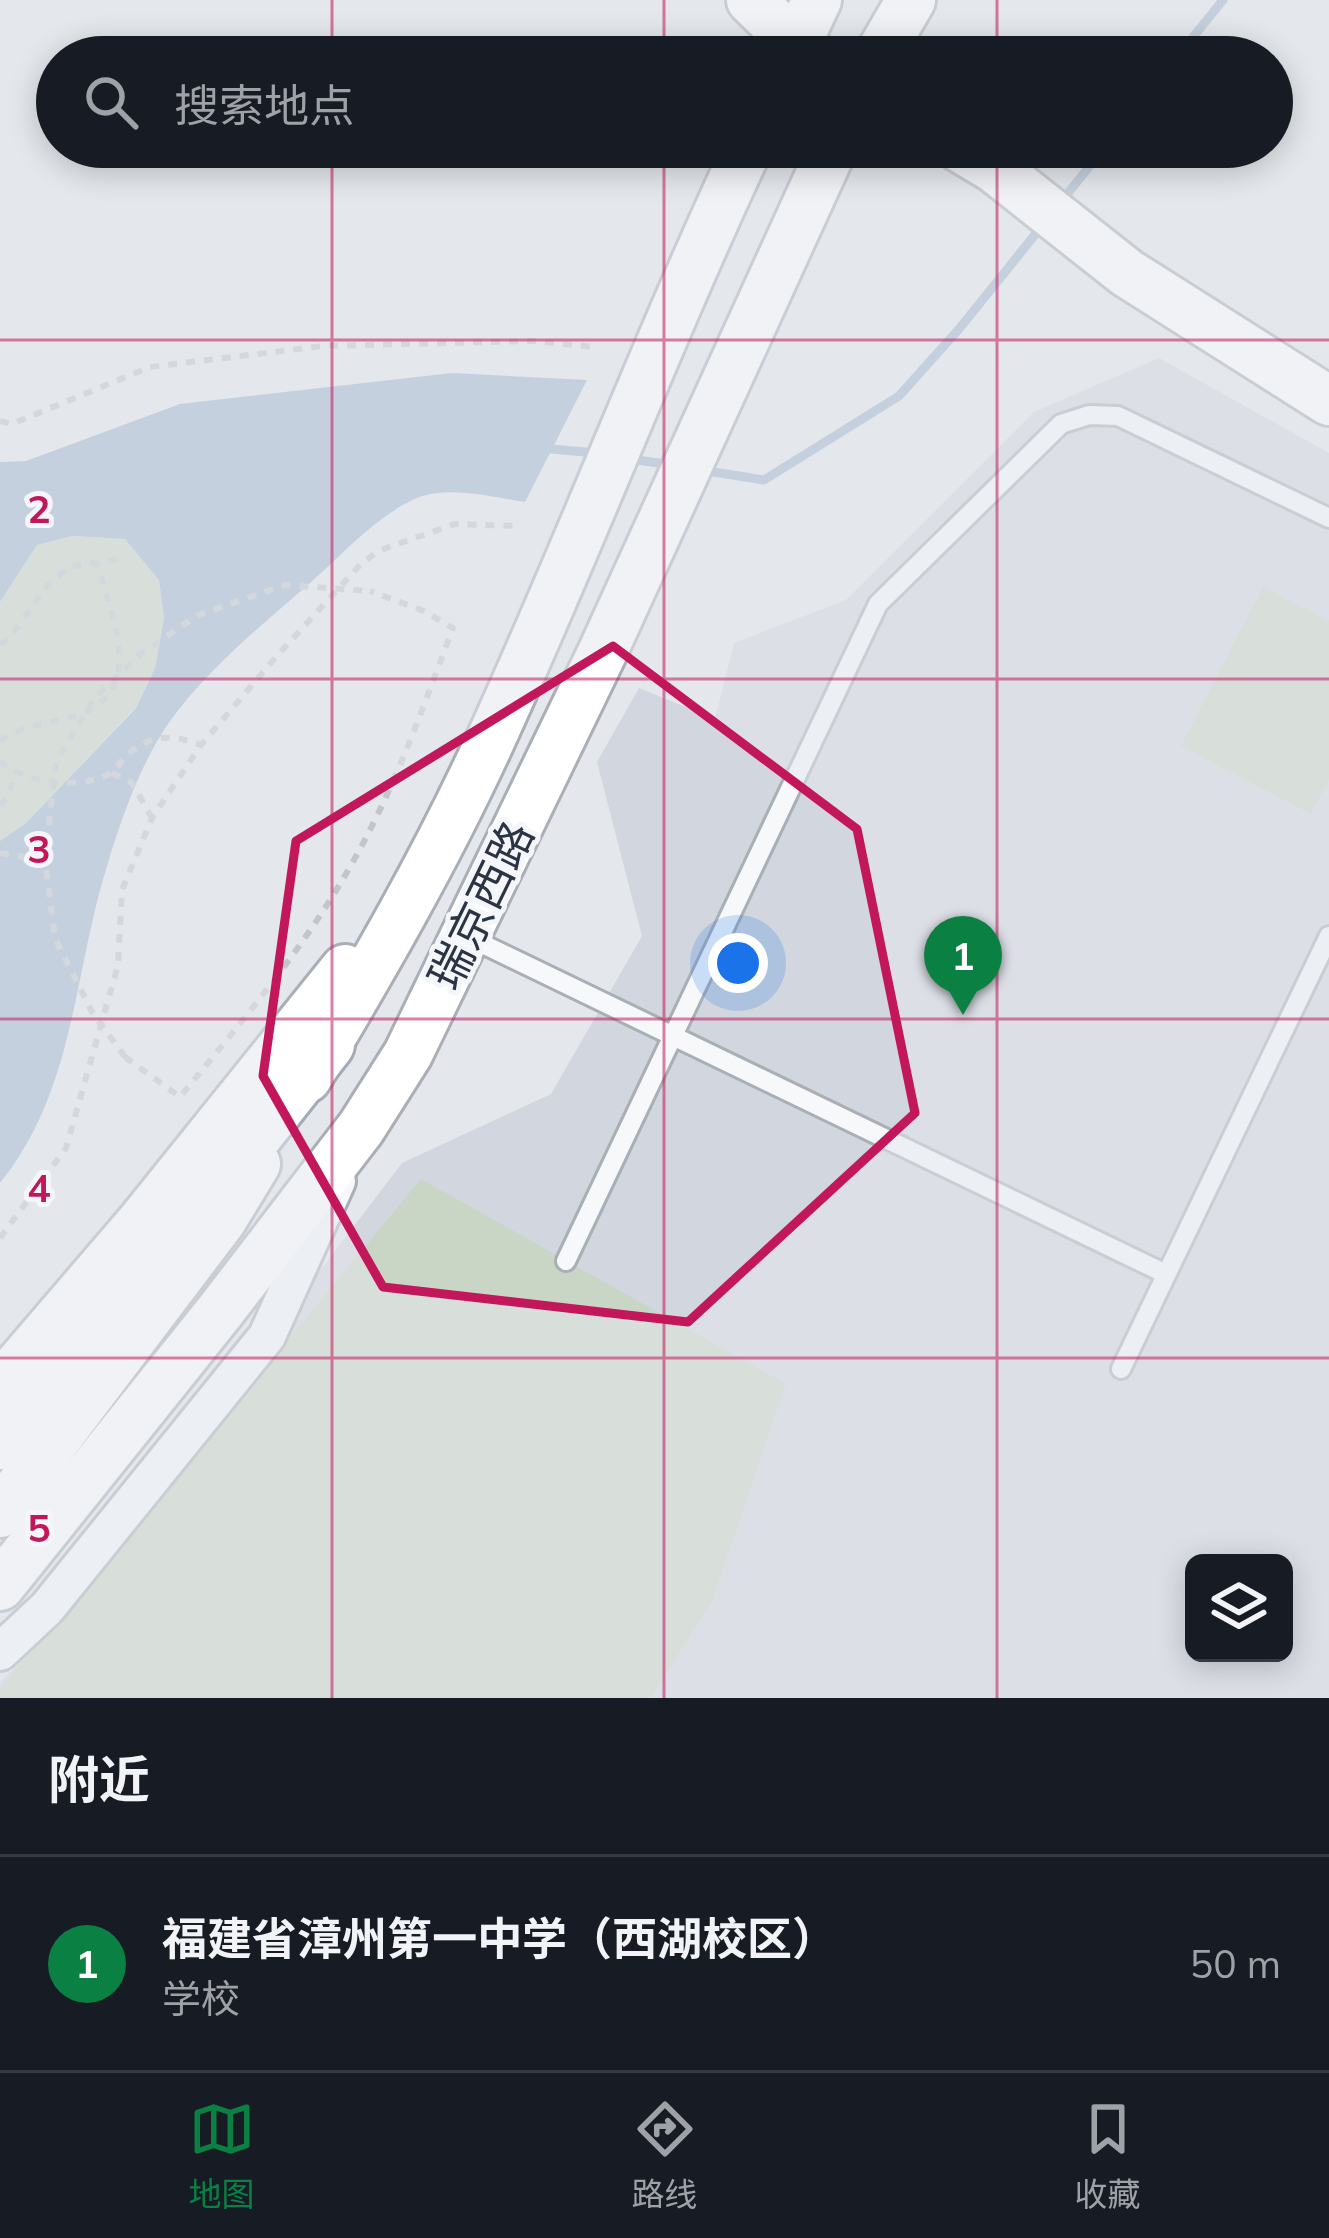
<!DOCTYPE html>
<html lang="zh">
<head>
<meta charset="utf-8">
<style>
	:root { --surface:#171b24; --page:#242831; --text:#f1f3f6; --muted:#9ea1a6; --line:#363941; --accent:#0b8043 }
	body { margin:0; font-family:Mulish,"Noto Sans SC",sans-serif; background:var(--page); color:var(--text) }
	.controls { position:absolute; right:36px; bottom:36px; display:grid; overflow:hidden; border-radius:18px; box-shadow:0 6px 30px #0003 }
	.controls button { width:108px; height:108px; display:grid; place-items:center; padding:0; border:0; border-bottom:3px solid var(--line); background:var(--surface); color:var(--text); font:60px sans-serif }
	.you { position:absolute; left:738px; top:963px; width:42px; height:42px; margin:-30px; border:9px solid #fff; border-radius:50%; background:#1a73e8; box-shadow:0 0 0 18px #1a73e833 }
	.badge { display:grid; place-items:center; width:78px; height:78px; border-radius:50%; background:var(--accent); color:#fff; font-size:39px; font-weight:700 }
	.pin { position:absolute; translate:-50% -99px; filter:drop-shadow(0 3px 6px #0008) }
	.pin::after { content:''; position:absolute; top:63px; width:42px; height:36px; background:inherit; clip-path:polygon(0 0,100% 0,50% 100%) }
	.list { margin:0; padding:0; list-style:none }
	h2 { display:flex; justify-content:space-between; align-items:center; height:156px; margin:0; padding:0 48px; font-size:51px }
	h2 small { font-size:39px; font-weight:400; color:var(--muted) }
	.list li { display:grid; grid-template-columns:78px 1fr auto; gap:36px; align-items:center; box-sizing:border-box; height:216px; padding:0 48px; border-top:3px solid var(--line) }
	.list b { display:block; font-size:45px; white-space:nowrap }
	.list p { margin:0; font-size:39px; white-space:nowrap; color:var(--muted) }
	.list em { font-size:39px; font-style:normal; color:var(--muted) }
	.icon { flex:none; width:66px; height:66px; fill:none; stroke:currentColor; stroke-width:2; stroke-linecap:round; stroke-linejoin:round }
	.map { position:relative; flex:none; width:1329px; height:1698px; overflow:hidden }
	.search { position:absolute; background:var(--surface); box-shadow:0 6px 30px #0003; left:36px; right:36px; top:36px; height:132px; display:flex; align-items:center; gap:30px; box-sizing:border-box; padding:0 42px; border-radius:66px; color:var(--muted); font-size:45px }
	.sheet { height:372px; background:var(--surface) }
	nav { display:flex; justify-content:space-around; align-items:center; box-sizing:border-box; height:168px; border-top:3px solid var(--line); background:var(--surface); font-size:33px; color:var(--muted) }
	nav a { display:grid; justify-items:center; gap:6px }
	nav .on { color:var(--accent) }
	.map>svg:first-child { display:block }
</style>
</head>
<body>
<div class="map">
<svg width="1329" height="1698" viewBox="0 0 1329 1698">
	<rect width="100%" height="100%" fill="#e4e7ec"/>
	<path fill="#d2d6de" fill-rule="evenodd" d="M1159 358 1329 453V1698H0V1682L30 1652 402 1163 551 1094 642 936 597 762 639 688 715 719 734 643 846 600 1034 412ZM1194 1563H1284V1653H1194Z"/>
	<g fill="#c9d6c5">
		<polygon points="72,536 126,539 159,580 164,618 155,668 136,707 25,824 0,841 0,602 37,545"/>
		<polygon points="1263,587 1329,621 1329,779 1311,814 1181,746"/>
		<polygon points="421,1179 786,1384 711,1604 650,1698 0,1698 0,1688"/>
	</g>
	<path fill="#9fb4cc" d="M452 373 587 380 525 502C493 497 449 485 417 498 377 515 342 555 310 583 260 627 207 669 168 724 140 765 121 819 107 866 73 975 75 1090 0 1183V841L25 824 136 708 155 668 164 618 159 580 125 539 72 536 37 545 0 602V462L26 461 180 404Z"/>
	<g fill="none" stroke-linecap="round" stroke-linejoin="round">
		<g stroke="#9fb4cc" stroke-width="9">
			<polyline points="1177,57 1223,0"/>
			<polyline points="1060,203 1105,147"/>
			<polyline points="541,448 596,453"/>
			<polyline points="630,459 673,465"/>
			<polyline points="701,470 764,480 899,396 959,329 1042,226"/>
		</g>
		<g stroke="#a9aeb7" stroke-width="24">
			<g id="lane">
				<polyline points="466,936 1166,1274"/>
				<polyline points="566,1261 878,604 1061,424 1089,415 1118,416 1329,518"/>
				<polyline points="1121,1369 1329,936"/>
			</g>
		</g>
		<g stroke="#a9aeb7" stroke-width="42">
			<polyline id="street" points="0,1652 47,1608 267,1336 337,1181"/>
		</g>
		<g stroke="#a9aeb7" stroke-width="54">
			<g id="secondary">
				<polyline points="751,0 796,44 815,57"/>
				<polyline points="790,57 817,0"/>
				<polyline points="878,57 911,0"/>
				<polyline points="959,147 994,168 1127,273 1329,401"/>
				<path d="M307 1078C372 969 437 857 490 741 580 545 656 343 748 147"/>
				<polyline points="0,1387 143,1220 345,969"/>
				<polyline points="0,1513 222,1220 256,1164"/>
				<polyline points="0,1586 221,1310 361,1128 408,1054 603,651 833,147"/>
			</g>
		</g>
		<g stroke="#a3abb8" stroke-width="60">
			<polyline id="primary" points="0,1442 201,1203 327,1044"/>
		</g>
		<g stroke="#c2c5cb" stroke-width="6" stroke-dasharray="9 9" stroke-linecap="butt">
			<polyline points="0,421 12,424 150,367 323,346 532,341 595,347"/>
			<polyline points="0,644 9,639 47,586 69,567 118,559"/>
			<path d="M0 741C22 725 46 724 72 717 149 695 112 618 97 563"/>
			<path d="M0 761C26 784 77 790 109 774 118 769 121 759 129 753 153 733 174 735 201 745"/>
			<polyline points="112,773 132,783 152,818"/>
			<polyline points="0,806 9,793 15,774"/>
			<polyline points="0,853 45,860"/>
			<path d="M125 1057 180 1097C243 1020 307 945 355 858 396 785 423 707 453 628L424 611 370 591"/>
			<polyline points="0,1238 66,1148 118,965 122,890 152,818 201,745 276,657 360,565 378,551 455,524 518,526"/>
		</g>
		<use href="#lane" stroke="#f7f8fa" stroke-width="18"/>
		<use href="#street" stroke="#f7f8fa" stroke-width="36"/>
		<use href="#secondary" stroke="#fff" stroke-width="48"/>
		<use href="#primary" stroke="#fff" stroke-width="54"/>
		<polyline stroke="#c2c5cb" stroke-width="6" stroke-dasharray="9 9" stroke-linecap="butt" points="125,1057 92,1012 55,938 45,860 56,762 94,699 139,655 198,615 285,585 370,591"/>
	</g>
	<path d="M0 0H1329V1698H0ZM613 646 857 829 915 1113 688 1322 383 1287 263 1076 296 841Z" fill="#e4e7ec" fill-opacity=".55" fill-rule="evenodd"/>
	<path fill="none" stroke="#c2185b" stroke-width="9" stroke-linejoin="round" d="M613 646 857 829 915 1113 688 1322 383 1287 263 1076 296 841Z"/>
	<path fill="none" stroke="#c2185b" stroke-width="3" stroke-opacity="0.55" d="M332 0V57M664 0V57M997 0V57M332 147V1698M664 147V1698M997 147V1698M0 340H1329M0 679H1329M0 1019H1329M0 1358H1329"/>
	<g text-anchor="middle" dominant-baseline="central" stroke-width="10" stroke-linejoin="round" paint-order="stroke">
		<g font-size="45" fill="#2b3445" stroke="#f4f6f9">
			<text transform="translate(480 905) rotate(-64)">瑞京西路</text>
		</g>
	</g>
	<g font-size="39" text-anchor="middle" font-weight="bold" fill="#c2185b" stroke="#f4f6f9" stroke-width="10" stroke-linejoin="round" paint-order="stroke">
		<text x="39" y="523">2</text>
		<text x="39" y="863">3</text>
		<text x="39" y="1202">4</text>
		<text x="39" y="1542">5</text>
	</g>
</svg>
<div class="controls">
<button><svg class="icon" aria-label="layers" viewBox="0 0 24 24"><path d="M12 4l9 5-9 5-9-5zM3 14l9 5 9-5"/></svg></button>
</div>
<div class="you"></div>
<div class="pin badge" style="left:963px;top:1015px">1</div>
<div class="search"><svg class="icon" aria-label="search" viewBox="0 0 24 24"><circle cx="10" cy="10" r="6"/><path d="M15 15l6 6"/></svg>搜索地点</div>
</div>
<section class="sheet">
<h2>附近<small></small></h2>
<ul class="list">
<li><span class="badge">1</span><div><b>福建省漳州第一中学（西湖校区）</b><p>学校</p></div><em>50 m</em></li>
</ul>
</section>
<nav>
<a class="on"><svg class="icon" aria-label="map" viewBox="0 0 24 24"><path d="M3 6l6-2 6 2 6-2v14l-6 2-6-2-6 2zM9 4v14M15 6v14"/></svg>地图</a>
<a><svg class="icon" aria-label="directions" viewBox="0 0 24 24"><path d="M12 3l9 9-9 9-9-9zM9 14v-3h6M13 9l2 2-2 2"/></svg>路线</a>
<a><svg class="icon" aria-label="saved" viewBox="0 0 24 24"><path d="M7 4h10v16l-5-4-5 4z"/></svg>收藏</a>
</nav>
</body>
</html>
